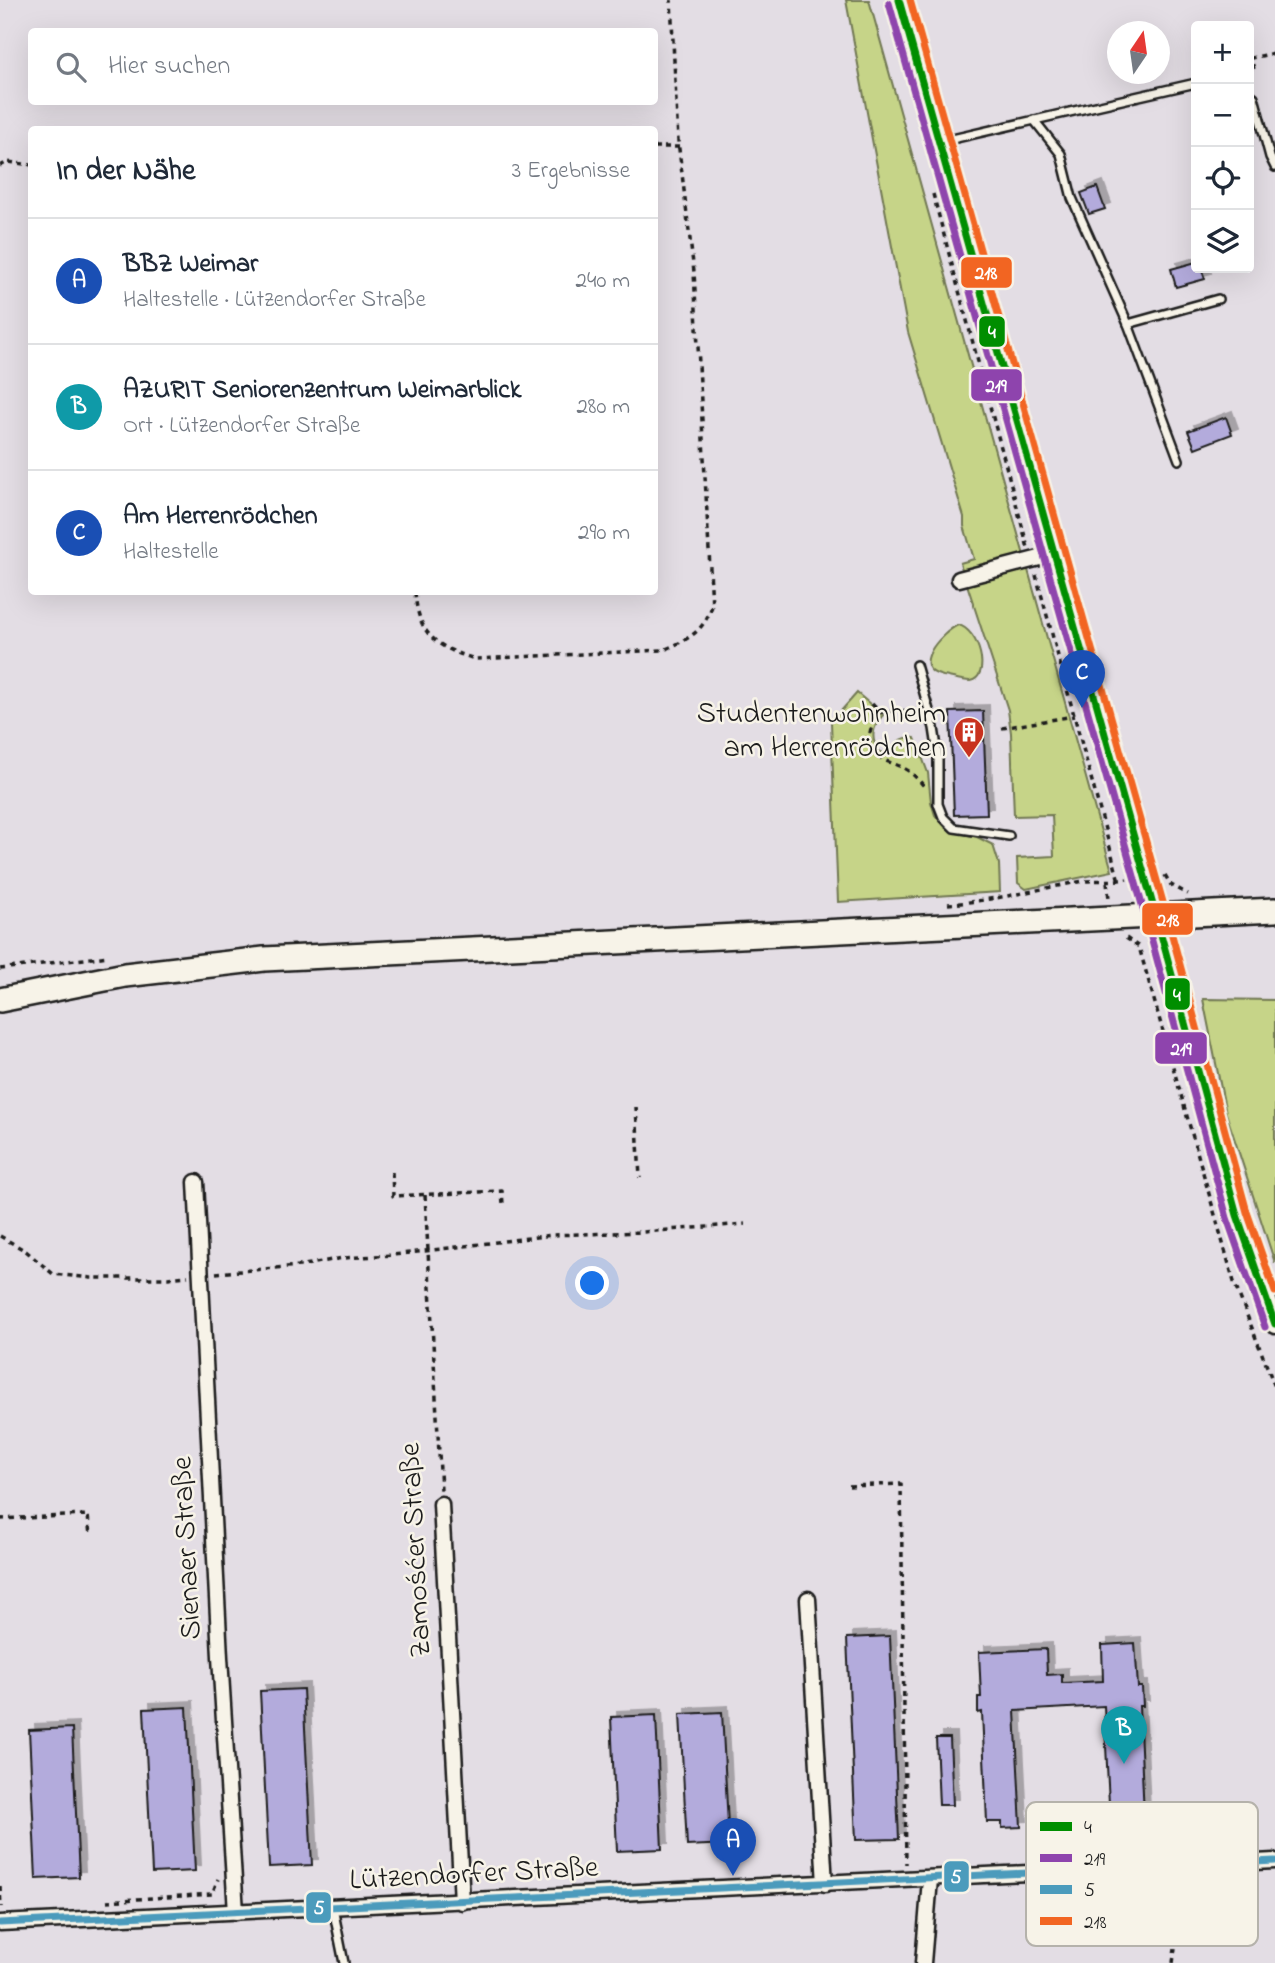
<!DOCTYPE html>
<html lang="de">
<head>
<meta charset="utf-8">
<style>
	:root { --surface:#fff; --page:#f2f2f3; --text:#1f2937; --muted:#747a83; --line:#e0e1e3; --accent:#7c3aed }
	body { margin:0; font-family:"Indie Flower",sans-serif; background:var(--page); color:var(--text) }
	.controls { position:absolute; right:21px; top:21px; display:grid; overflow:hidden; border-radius:7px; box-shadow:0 7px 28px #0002 }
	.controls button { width:63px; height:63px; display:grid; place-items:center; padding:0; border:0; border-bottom:2px solid var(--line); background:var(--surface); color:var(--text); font:35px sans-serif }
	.compass { position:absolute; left:1107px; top:21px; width:63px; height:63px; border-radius:50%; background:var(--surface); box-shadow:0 7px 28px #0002; rotate:13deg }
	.you { position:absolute; left:593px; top:1284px; width:24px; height:24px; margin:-18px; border:5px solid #fff; border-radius:50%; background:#1a73e8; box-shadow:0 0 0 10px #1a73e833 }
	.badge { display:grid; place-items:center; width:46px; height:46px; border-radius:50%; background:var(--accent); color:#fff; font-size:23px; font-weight:700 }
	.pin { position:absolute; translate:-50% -58px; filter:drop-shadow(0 2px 4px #0008) }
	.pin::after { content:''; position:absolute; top:37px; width:24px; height:21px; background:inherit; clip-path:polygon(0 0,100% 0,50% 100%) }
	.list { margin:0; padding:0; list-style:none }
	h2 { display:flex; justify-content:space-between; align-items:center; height:91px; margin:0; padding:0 28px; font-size:30px }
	h2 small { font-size:23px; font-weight:400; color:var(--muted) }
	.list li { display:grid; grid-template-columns:46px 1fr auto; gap:21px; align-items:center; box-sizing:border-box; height:126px; padding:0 28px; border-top:2px solid var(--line) }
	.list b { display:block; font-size:26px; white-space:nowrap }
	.list p { margin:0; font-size:23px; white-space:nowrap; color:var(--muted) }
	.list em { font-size:23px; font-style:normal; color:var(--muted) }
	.icon { flex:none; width:38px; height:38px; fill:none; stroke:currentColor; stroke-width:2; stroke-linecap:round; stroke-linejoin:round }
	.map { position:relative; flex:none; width:1275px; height:1963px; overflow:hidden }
	.search { position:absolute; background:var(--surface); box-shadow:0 7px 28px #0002; left:28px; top:28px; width:630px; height:77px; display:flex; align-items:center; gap:18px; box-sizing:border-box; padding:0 24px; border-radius:7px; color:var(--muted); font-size:26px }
	.panel { position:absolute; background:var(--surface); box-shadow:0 7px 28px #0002; left:28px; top:126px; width:630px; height:469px; border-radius:7px }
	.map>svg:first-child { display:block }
</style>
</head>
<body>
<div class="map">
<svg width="1275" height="1963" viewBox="0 0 1275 1963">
	<defs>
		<filter id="shadow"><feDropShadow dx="6" dy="-6" stdDeviation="0" flood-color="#0004"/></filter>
	</defs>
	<rect width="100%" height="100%" fill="#e3dde4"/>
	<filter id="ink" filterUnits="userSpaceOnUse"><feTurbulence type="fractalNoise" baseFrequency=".0143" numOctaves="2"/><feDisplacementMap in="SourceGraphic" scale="14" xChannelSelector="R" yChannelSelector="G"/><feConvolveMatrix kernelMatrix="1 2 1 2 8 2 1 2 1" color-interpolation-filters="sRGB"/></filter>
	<g filter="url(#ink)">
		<g fill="#c6d488" stroke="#717852" stroke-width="2">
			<polygon points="846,0 869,0 1112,871 1026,889 1018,883 1017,858 1054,856 1052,815 1014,816 1011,733 1008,710 960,563 974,559 964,526 964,517 908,332"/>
			<path d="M958 625C979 629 992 678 970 681 962 681 951 677 943 676 908 669 941 633 958 625Z"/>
			<path d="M857 693 883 715C873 726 870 737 878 751L889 755C897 743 900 735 915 738L928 773 931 802 935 815 945 827 955 832 977 837 993 845 999 864 1000 892 838 902 831 722Z"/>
			<polygon points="1203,999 1275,1000 1275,1263 1226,1113"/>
		</g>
		<g fill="#b3abdc" stroke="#1c1c1c" stroke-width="2" filter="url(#shadow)">
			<polygon points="1097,187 1105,209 1089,214 1081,193"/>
			<polygon points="1196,262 1196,268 1201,268 1205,279 1176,287 1171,269"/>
			<polygon points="1226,417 1232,434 1195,448 1188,431"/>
			<polygon points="983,711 987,814 954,815 950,712"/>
			<polygon points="890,1636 899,1839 856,1840 847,1638"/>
			<polygon points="1135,1643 1138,1687 1142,1687 1143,1706 1139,1706 1144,1815 1131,1816 1131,1823 1110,1824 1104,1706 1015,1711 1021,1827 1002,1828 1002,1822 987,1822 982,1712 978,1713 978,1697 981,1697 979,1652 1046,1649 1047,1675 1062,1674 1062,1683 1103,1681 1102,1645"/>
			<polygon points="303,1689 312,1865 269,1867 260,1691"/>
			<polygon points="187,1707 195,1871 152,1873 144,1709"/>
			<polygon points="722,1712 729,1844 687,1846 680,1714"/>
			<polygon points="656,1715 662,1849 617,1851 611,1717"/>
			<polygon points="72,1728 79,1877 36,1879 29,1730"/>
			<polygon points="936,1738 950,1738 953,1805 939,1805"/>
		</g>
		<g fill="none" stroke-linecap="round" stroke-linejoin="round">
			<g stroke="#1c1c1c" stroke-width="12">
				<g id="service">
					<polyline points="1249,94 1254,97 1270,157 1275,167"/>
					<polyline points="1034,120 1061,154 1072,198 1128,324 1179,460"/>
					<polyline points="939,142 1196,83"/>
					<polyline points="1128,324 1218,299"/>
					<polyline points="916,665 934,728 938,754 938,804 943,817 954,828 1009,836"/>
					<polyline points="333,1908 344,1963"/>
				</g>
			</g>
			<g stroke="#1c1c1c" stroke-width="19">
				<g id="minor">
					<polyline points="959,579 1055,554"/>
					<polyline points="196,1182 220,1657 236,1912"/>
					<polyline points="441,1504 462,1902"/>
					<polyline points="808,1599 825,1884"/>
					<polyline points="0,1923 1275,1861"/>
					<polyline points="923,1963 930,1879"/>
				</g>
			</g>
			<g stroke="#1c1c1c" stroke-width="23">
				<polyline id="tertiary" points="1156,916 1237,1215 1275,1324"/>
			</g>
			<g stroke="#1c1c1c" stroke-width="24">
				<polyline id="secondary" points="899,0 1156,916"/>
			</g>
			<g stroke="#1c1c1c" stroke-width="28">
				<polyline id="primary" points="0,1000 125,975 264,959 1275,910"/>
			</g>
			<g stroke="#1c1c1c" stroke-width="3.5" stroke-dasharray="5 5" stroke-linecap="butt">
				<polyline points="1254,69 1251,58 1275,53"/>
				<polyline points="654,147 679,147"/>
				<polyline points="0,166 8,162 32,165"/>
				<polyline points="933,194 1028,548"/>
				<polyline points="1036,575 1119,881"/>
				<path d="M415 592C418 635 436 647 475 659L664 650C689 639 703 632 712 606L694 272 678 141 671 0"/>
				<path d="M872 704 880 712C868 727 863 749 884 760 893 764 902 766 910 772 916 777 922 783 926 789"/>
				<polyline points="880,712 916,710"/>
				<polyline points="1002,728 1074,716"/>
				<polyline points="1165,875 1171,885 1188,894"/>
				<polyline points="1107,882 1109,898"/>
				<path d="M948 904C992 901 1034 890 1078 882 1094 879 1110 882 1127 879"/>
				<polyline points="1126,938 1139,947 1234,1282 1275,1387"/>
				<polyline points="0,969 109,956"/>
				<polyline points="636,1107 640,1178"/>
				<polyline points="392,1172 393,1196 502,1191 503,1204"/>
				<polyline points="425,1195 441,1490"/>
				<polyline points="0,1236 26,1251 53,1274 91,1278 168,1278 188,1276"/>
				<polyline points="216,1273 299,1266 343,1258 393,1255 552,1235 643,1232 745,1224"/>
				<polyline points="849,1486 901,1484 906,1864"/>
				<polyline points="0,1519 88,1515 90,1536"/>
				<polyline points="0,1886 1,1907"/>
				<polyline points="107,1901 212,1894 218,1879"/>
				<polyline points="1173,1963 1184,1880"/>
			</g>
			<use href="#service" stroke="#f7f3e8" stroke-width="7"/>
			<use href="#minor" stroke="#f7f3e8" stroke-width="14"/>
			<use href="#tertiary" stroke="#f7f3e8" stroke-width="18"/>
			<use href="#secondary" stroke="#f7f3e8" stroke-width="19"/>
			<use href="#primary" stroke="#f7f3e8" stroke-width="23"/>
			<g stroke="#f7f3e8" stroke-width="12">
				<polyline id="bus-1" points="899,0 1156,916 1237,1215 1275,1324"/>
			</g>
			<g stroke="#f7f3e8" stroke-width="12">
				<polyline id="bus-2" points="889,3 1146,919 1227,1218 1265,1327"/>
			</g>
			<g stroke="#f7f3e8" stroke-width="12">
				<polyline id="bus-3" points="0,1923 1275,1861"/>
			</g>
			<g stroke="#f7f3e8" stroke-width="12">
				<polyline id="bus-4" points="910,0 1166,913 1247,1212 1275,1292"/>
			</g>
			<use href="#bus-1" stroke="#008e00" stroke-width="7"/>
			<use href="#bus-2" stroke="#8e44ad" stroke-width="7"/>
			<use href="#bus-3" stroke="#4b9bbc" stroke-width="7"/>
			<use href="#bus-4" stroke="#f26522" stroke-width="7"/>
		</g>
	</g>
	<defs>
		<g id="building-pin" transform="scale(1.575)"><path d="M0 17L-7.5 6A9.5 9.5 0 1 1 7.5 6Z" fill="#c8321e" stroke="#f7f3e8"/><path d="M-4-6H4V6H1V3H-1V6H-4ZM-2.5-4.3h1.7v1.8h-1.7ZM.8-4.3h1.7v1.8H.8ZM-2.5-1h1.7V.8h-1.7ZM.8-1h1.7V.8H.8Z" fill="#fff"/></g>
	</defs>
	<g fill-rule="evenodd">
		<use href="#building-pin" x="969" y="732"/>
	</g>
	<g text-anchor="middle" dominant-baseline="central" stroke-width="5" stroke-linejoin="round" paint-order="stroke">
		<g font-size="30" fill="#1c1c1c" stroke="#f7f3e8" text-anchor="end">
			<text x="946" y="715">Studentenwohnheim<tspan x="946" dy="34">am Herrenrödchen</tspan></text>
		</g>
		<g font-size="30" fill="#1c1c1c" stroke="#f7f3e8">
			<text transform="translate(188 1548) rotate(-93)">Sienaer Straße</text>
			<text transform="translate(417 1550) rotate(-93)">Zamośćer Straße</text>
			<text transform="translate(474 1875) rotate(-3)">Lützendorfer Straße</text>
		</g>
	</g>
	<rect x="1026" y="1802" width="232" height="144" rx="10" fill="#f7f3e8" stroke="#b5b2ab" stroke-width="2"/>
	<rect x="1040" y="1822" width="32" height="9" fill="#008e00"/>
	<rect x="1040" y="1854" width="32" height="8" fill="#8e44ad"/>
	<rect x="1040" y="1885" width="32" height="9" fill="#4b9bbc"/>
	<rect x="1040" y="1917" width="32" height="8" fill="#f26522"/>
	<g font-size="19" fill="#1c1c1c">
		<text x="1084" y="1833">4</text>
		<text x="1084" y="1865">219</text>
		<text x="1084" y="1896">5</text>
		<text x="1084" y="1928">218</text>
	</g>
	<g stroke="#f7f3e8" stroke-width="2.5">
		<rect x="960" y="256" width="53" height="33" rx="7" fill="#f26522"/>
		<rect x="978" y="315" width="28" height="33" rx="7" fill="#008e00"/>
		<rect x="970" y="368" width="53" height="34" rx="7" fill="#8e44ad"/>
		<rect x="1141" y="902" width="53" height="34" rx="7" fill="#f26522"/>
		<rect x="1164" y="977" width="27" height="34" rx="7" fill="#008e00"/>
		<rect x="1154" y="1031" width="54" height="34" rx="7" fill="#8e44ad"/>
		<rect x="943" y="1860" width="27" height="33" rx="7" fill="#4b9bbc"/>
		<rect x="305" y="1891" width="27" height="33" rx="7" fill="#4b9bbc"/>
	</g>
	<g font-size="19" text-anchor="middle" font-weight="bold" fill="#fff">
		<text x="986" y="279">218</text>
		<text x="992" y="338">4</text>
		<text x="996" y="392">219</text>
		<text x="1168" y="926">218</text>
		<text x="1177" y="1001">4</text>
		<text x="1181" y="1055">219</text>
		<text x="956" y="1883">5</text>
		<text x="319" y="1914">5</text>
	</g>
</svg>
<div class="controls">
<button>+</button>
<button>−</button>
<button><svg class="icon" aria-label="locate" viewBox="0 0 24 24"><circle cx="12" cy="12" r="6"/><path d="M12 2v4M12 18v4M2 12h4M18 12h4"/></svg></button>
<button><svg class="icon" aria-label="layers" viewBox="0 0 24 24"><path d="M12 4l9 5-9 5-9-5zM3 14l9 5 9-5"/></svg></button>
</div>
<svg class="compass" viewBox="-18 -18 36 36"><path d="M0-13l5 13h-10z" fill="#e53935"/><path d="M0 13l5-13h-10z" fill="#747a83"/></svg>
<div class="you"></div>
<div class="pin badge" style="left:733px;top:1876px;background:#1a4fb4">A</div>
<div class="pin badge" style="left:1124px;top:1764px;background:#0f9aa8">B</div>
<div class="pin badge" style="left:1082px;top:708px;background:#1a4fb4">C</div>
<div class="search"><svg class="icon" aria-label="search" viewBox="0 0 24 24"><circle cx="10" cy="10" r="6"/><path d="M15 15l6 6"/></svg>Hier suchen</div>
<section class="panel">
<h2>In der Nähe<small>3 Ergebnisse</small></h2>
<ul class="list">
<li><span class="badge" style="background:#1a4fb4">A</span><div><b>BBZ Weimar</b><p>Haltestelle · Lützendorfer Straße</p></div><em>240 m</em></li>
<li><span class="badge" style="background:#0f9aa8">B</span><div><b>AZURIT Seniorenzentrum Weimarblick</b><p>Ort · Lützendorfer Straße</p></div><em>280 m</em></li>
<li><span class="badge" style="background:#1a4fb4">C</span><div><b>Am Herrenrödchen</b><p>Haltestelle</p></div><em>290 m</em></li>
</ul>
</section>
</div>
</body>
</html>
